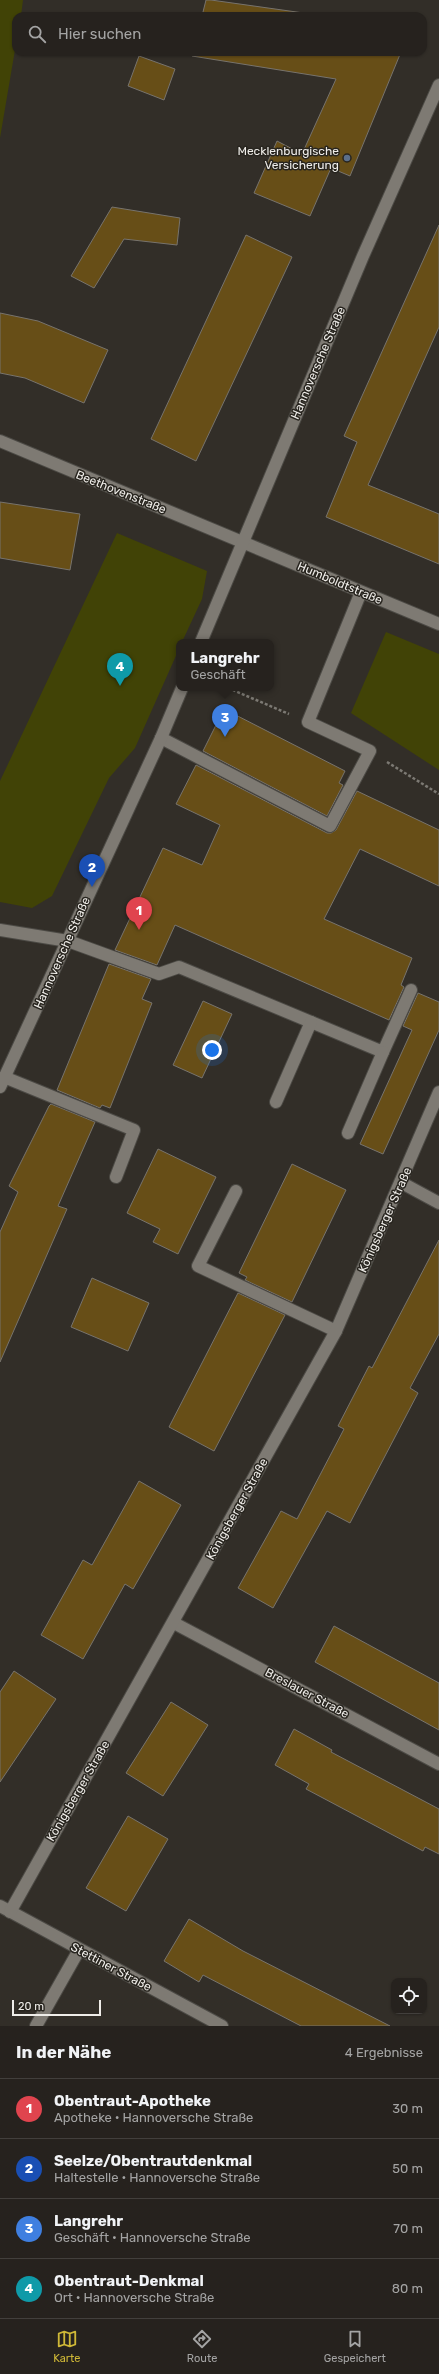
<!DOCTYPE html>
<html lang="de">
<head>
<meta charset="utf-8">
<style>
	:root { --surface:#26221e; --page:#2e2a27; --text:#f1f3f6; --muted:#a4a4a4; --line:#423f3c; --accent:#cfb837 }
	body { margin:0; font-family:Rubik,sans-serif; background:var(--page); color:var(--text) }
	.controls { position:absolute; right:12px; bottom:12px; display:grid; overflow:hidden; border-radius:8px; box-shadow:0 1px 3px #0004 }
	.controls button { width:36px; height:36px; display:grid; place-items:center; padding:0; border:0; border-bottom:1px solid var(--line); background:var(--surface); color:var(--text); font:20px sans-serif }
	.scale { position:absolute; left:12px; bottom:10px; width:89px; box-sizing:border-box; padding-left:4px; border:2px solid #efede9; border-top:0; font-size:11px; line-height:14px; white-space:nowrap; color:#efede9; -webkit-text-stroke:3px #28251f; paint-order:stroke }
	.you { position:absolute; left:212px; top:1050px; width:14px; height:14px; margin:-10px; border:3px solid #fff; border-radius:50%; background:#1a73e8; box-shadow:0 0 0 6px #1a73e833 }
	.badge { display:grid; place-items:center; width:26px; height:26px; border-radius:50%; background:var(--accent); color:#fff; font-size:13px; font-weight:700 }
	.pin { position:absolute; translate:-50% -33px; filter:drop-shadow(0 1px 2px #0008) }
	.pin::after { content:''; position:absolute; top:21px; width:14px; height:12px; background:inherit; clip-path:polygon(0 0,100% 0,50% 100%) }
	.popup { position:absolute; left:176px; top:639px; width:98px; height:52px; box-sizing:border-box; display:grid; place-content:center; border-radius:8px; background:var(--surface); filter:drop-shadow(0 1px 3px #0005); font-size:13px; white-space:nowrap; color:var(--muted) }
	.popup b { font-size:15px; color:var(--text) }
	.popup::after { content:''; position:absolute; left:50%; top:100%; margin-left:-8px; border:8px solid transparent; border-top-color:var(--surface) }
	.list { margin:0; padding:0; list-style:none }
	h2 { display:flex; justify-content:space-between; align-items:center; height:52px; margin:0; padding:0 16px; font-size:17px }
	h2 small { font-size:13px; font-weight:400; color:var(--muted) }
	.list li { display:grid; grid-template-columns:26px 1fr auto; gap:12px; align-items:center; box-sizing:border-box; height:60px; padding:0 16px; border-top:1px solid var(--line) }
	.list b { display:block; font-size:15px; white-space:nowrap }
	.list p { margin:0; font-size:13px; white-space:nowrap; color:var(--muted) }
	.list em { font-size:13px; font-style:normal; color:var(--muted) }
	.icon { flex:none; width:22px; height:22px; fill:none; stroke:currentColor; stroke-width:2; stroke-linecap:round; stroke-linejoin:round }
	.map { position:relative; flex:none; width:439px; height:2026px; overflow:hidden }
	.search { position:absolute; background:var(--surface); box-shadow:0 1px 3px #0004; left:12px; right:12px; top:12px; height:44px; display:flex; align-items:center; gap:10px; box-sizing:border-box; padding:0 14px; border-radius:12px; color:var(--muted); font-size:15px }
	.sheet { height:292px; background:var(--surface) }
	nav { display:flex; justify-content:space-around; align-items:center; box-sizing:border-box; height:56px; border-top:1px solid var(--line); background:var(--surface); font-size:11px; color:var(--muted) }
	nav a { display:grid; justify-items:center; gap:2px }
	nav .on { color:var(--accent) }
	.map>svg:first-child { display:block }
</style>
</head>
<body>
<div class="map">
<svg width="439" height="2026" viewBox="0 0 439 2026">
	<rect width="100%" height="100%" fill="#322e28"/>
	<g fill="#414306">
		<polygon points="0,0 23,0 21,16 16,16 16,44 0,138"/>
		<polygon points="117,533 207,571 202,599 182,642 179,642 179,649 135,748 109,778 52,896 32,908 0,902 0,781"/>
		<polygon points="386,632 439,654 439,770 351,713"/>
	</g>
	<g fill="#674e17" stroke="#77736d">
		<polygon points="206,0 211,0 325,16 202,16"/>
		<polygon points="193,52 401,52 350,176 331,168 310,216 254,193 277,141 302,154 336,79 192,56"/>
		<polygon points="139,56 175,69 164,100 128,86"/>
		<polygon points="112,207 180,218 177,245 124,239 94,288 71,276"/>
		<polygon points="439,225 439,327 368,485 439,514 439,564 326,517 357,442 344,436"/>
		<polygon points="246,235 292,257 196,461 151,439"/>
		<polygon points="0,313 38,321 108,350 84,403 25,378 0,373"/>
		<polygon points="0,502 80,514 70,570 0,558"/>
		<polygon points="224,709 345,771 339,783 343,785 327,816 203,751"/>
		<polygon points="196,765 327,833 331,833 336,830 357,791 439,830 439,886 360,849 324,919 412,958 401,985 404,987 389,1020 175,925 157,965 115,950 163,848 202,865 220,825 176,804"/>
		<polygon points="109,964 151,979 142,999 152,1003 110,1108 102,1105 100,1108 57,1090"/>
		<polygon points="418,993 439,1002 439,1030 383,1154 360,1144 412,1030 403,1026"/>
		<polygon points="203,1001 232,1014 202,1078 173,1065"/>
		<polygon points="51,1104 95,1122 58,1206 67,1209 0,1362 0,1232 18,1192 9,1186 49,1106"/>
		<polygon points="158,1149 216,1177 178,1254 153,1242 160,1229 127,1213"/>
		<polygon points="292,1164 346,1190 292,1302 245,1280 247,1277 239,1273"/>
		<polygon points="439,1240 439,1334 410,1388 418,1393 350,1523 327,1511 273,1608 238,1588 281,1511 297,1519 344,1429 338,1426 369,1366 372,1368"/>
		<polygon points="92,1278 149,1303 128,1351 71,1327"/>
		<polygon points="238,1293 285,1315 214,1451 169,1427"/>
		<polygon points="139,1481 181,1505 133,1589 125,1584 83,1659 41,1635 83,1560 92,1565"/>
		<polygon points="334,1626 439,1683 439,1730 315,1662"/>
		<polygon points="14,1671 56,1699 0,1782 0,1692"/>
		<polygon points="171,1702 208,1725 163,1796 126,1773"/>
		<polygon points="294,1729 332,1750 331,1752 439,1809 439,1854 425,1847 423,1851 306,1789 309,1784 275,1765"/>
		<polygon points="128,1816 168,1839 126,1911 86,1888"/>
		<polygon points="189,1919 243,1951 390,2026 301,2026 203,1975 199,1982 164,1961"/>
	</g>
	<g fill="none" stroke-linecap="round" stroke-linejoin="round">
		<g stroke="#4c4a45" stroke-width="14">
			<g id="service">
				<polyline points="161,738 330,826 370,751 308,722 361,592"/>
				<polyline points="68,941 159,974 179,967 383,1052 411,990"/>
				<polyline points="4,1077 134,1130 116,1177"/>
				<polyline points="276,1102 311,1022"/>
				<polyline points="348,1133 383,1052"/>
				<polyline points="236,1191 198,1266 336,1331"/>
			</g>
		</g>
		<g stroke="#4c4a45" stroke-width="14">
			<g id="minor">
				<polyline points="0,441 439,624"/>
				<polyline points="0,930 68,941"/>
				<polyline points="402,1183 439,1203"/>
				<polyline points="174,1623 439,1764"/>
				<polyline points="0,1906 222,2026"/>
				<polyline points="10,1912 336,1331 439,1092"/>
				<polyline points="36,2026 79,1950"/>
			</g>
		</g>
		<g stroke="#4c4a45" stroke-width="14">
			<g id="tertiary">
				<polyline points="201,642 363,256 439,85"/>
				<polyline points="0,1087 161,738 182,688"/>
			</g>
		</g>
		<g stroke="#7c7973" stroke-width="2.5" stroke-dasharray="3 2" stroke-linecap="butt">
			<polyline points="228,688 289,714"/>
			<polyline points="387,762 439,794"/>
		</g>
		<use href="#service" stroke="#7e7a73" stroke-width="12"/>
		<use href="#minor" stroke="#7e7a73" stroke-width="12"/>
		<use href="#tertiary" stroke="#7e7a73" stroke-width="12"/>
	</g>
	<circle fill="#5c6f8a" stroke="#28251f" stroke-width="1.5" cx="347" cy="158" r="4"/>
	<g text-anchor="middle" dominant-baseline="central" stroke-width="3" stroke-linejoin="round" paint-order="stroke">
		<g font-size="12" fill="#efede9" stroke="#28251f" text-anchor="end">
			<text x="339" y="151">Mecklenburgische<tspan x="339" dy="14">Versicherung</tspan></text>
		</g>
		<g font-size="12" fill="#efede9" stroke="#28251f">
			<text transform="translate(318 363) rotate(-67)">Hannoversche Straße</text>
			<text transform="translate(121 492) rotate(22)">Beethovenstraße</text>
			<text transform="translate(340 583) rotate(23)">Humboldtstraße</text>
			<text transform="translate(62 953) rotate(-66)">Hannoversche Straße</text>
			<text transform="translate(385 1220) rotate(-66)">Königsberger Straße</text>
			<text transform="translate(237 1509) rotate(-61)">Königsberger Straße</text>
			<text transform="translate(307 1693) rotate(28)">Breslauer Straße</text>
			<text transform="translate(78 1791) rotate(-60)">Königsberger Straße</text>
			<text transform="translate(111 1967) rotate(28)">Stettiner Straße</text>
		</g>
	</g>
</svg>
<div class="controls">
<button><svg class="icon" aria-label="locate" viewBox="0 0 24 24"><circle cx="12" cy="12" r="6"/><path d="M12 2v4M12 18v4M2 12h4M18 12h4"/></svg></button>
</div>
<div class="scale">20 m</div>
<div class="you"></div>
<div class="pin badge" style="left:139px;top:930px;background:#e0444e">1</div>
<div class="pin badge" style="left:92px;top:887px;background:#1a4fb4">2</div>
<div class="pin badge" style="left:225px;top:737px;background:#3f7fe0">3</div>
<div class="popup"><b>Langrehr</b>Geschäft</div>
<div class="pin badge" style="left:120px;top:686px;background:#0f9aa8">4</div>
<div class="search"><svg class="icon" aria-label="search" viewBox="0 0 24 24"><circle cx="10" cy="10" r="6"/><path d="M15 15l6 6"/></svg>Hier suchen</div>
</div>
<section class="sheet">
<h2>In der Nähe<small>4 Ergebnisse</small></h2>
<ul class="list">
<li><span class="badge" style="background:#e0444e">1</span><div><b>Obentraut-Apotheke</b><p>Apotheke · Hannoversche Straße</p></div><em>30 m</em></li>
<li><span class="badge" style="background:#1a4fb4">2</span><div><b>Seelze/Obentrautdenkmal</b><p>Haltestelle · Hannoversche Straße</p></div><em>50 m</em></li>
<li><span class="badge" style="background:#3f7fe0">3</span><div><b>Langrehr</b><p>Geschäft · Hannoversche Straße</p></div><em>70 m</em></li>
<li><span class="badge" style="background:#0f9aa8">4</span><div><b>Obentraut-Denkmal</b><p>Ort · Hannoversche Straße</p></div><em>80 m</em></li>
</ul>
</section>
<nav>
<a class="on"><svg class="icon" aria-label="map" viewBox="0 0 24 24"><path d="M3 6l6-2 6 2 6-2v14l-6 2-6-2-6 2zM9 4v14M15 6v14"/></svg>Karte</a>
<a><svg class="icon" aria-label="directions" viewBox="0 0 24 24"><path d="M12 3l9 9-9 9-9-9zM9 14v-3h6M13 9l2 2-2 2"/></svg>Route</a>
<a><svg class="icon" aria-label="saved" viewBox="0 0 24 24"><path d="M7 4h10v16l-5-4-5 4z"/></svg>Gespeichert</a>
</nav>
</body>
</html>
